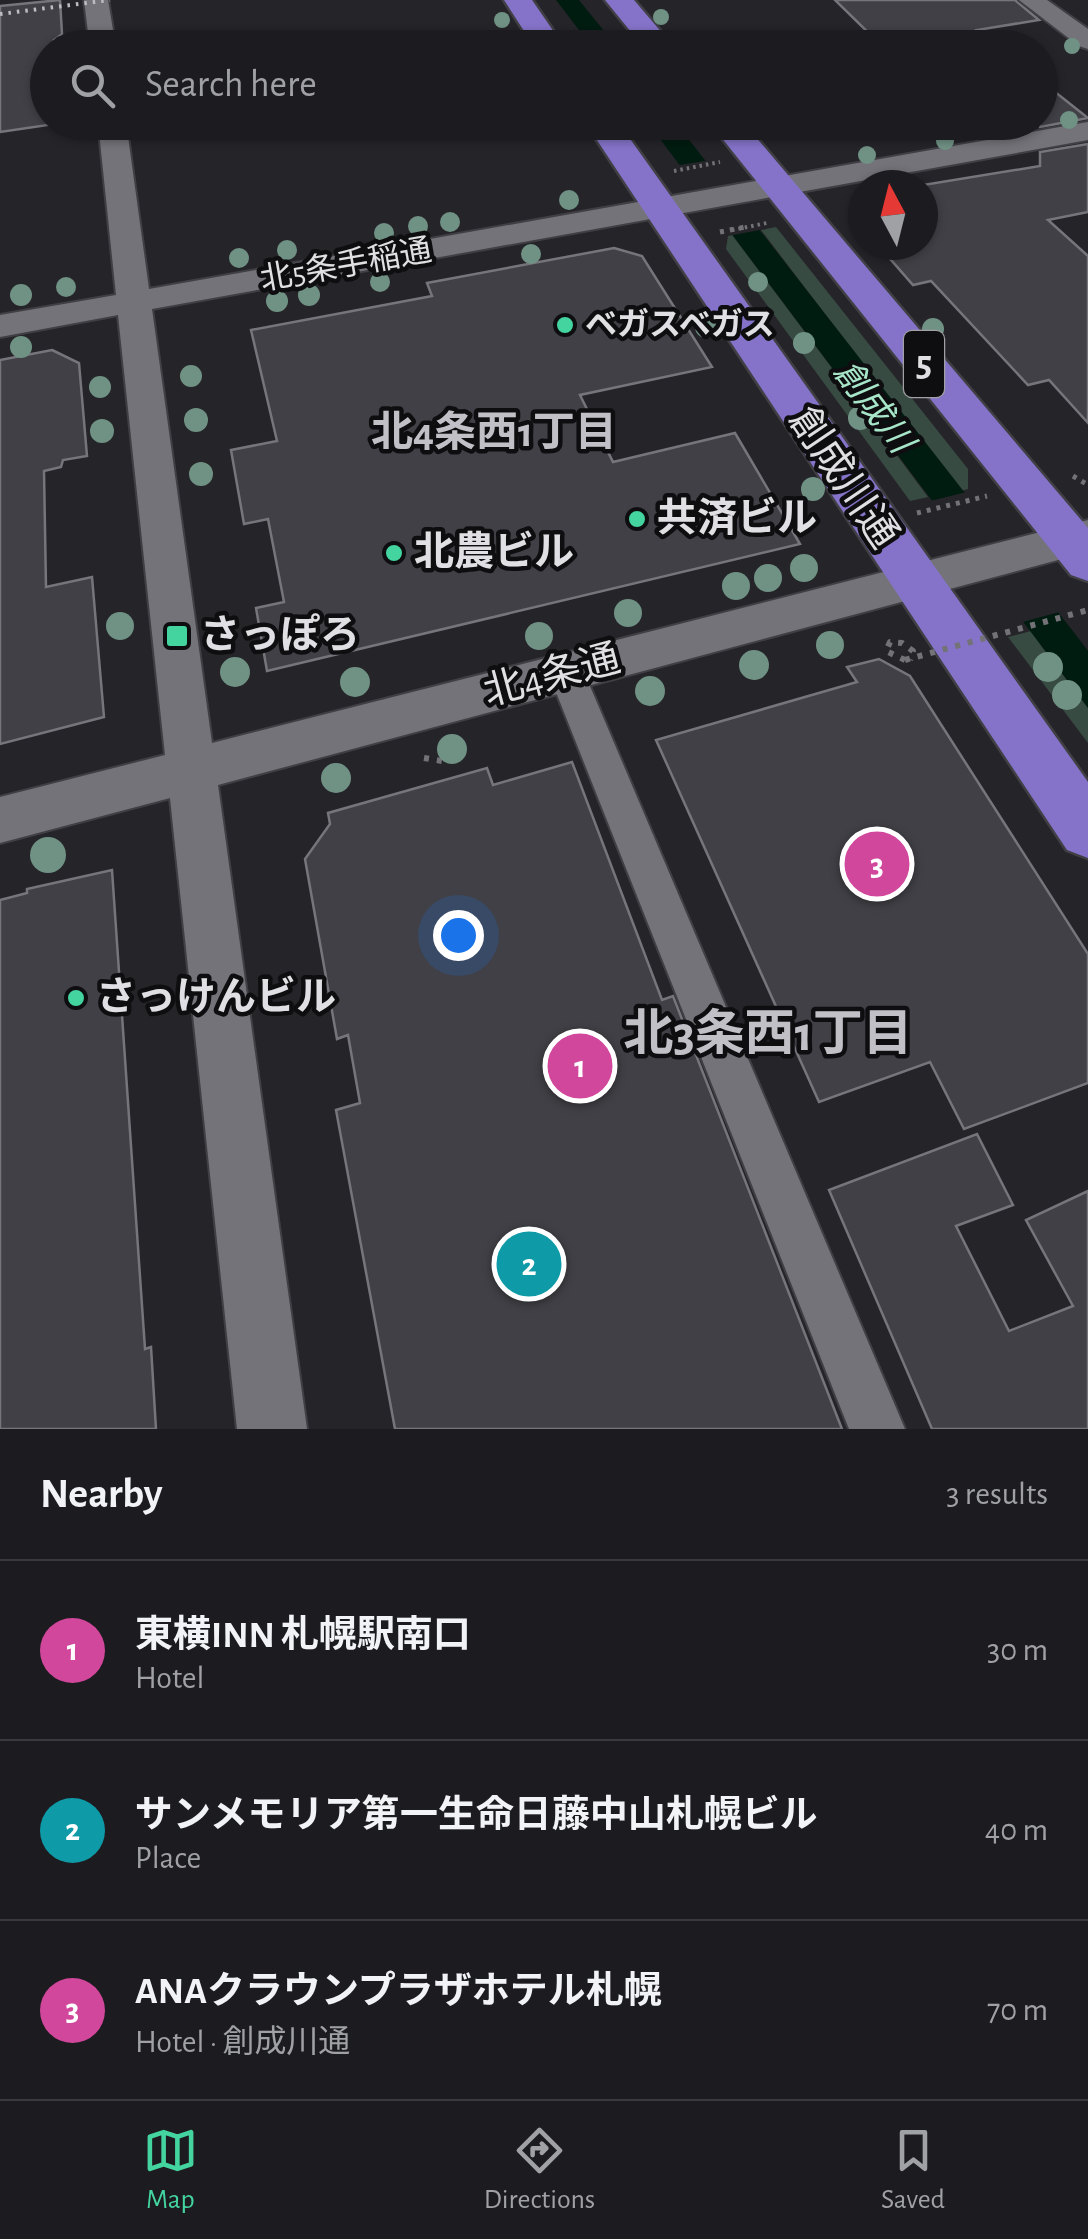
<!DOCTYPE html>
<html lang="en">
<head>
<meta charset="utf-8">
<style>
	:root { --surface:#1c1b1f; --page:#29282c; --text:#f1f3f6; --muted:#a0a1a4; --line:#3a393d; --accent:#43d4a0 }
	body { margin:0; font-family:"Alegreya Sans","Noto Sans JP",sans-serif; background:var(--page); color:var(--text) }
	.compass { position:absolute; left:848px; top:170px; width:90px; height:90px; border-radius:50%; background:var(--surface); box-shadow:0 2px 8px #0004; rotate:353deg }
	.you { position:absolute; left:458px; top:935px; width:35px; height:35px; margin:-25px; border:8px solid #fff; border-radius:50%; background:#1a73e8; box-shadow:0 0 0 15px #1a73e833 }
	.badge { display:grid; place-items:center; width:65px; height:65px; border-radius:50%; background:var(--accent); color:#fff; font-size:32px; font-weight:700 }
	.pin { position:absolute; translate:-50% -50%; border:5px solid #fff; box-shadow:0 2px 10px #0006 }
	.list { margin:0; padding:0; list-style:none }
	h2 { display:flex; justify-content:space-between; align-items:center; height:130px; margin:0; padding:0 40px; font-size:42px }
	h2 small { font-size:32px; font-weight:400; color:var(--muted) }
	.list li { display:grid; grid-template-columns:65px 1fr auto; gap:30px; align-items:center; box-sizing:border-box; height:180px; padding:0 40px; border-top:2px solid var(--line) }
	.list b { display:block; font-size:38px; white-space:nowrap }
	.list p { margin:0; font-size:32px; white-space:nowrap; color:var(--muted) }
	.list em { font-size:32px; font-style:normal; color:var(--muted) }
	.icon { flex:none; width:55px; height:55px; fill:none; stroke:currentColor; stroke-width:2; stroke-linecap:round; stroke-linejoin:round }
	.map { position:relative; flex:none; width:1088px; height:1429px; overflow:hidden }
	.search { position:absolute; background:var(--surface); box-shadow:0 2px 8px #0004; left:30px; right:30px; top:30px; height:110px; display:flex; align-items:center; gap:25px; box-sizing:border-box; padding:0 35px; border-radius:55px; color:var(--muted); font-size:38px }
	.sheet { height:670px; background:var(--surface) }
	nav { display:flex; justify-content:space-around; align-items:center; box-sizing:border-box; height:140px; border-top:2px solid var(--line); background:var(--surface); font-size:28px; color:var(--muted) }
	nav a { display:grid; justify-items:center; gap:5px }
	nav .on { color:var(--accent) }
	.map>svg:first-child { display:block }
</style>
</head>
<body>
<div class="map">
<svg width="1088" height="1429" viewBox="0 0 1088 1429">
	<rect width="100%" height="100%" fill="#252429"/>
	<g fill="#384b42">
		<polygon points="776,227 968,469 968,489 961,491 957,487 761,230"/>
		<polygon points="732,234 928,497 910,501 726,249 728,236"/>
		<polygon points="1031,631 1088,708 1088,743 1008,637"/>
	</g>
	<g fill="#001c11">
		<polygon points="556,0 579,0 617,47 592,47"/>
		<polygon points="648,123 676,123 1079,639 1088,651 1088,708"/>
	</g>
	<g fill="#252429">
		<polygon points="710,160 766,229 728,236 674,166"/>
		<polygon points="967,492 1063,611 1019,623 926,502"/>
	</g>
	<g fill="#414046" stroke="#76757b" stroke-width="2.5">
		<polygon points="60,0 62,34 54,40 63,48 48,48 48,125 0,132 0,6"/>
		<polygon points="835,0 1015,0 1039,20 977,30 999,48 884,48"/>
		<polygon points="1040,80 1088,118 1040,127"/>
		<polygon points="1088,144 1088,212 1048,220 1088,256 1088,423 1049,380 1028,385 931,281 913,285 878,245 923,245 923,185 1040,166 1040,152"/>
		<polygon points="614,248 642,256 712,367 580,395 613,462 735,433 800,544 267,671 256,608 284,602 268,519 244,524 231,450 277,441 251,330 432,296 427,283"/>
		<polygon points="52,350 79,363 87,456 63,460 61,467 44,471 46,587 92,577 104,717 0,744 0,360"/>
		<polygon points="879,659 910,676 1088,954 1088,1083 964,1129 930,1062 819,1102 656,740 857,682 847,667"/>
		<polygon points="572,762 662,1000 673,996 842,1429 395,1429 336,1110 360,1103 348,1035 337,1039 305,859 330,824 328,813 487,768 493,785"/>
		<polygon points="112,870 145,1349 151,1347 156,1429 0,1429 0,900 27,893 27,889"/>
		<polygon points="977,1134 1013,1205 956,1226 1009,1331 1073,1306 1026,1220 1088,1191 1088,1429 932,1429 829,1190"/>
	</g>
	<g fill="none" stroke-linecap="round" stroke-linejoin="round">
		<g stroke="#403f44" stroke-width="5">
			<polygon id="service" points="101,32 105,33 105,37 63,42 58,39"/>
		</g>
		<g stroke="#403f44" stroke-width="4">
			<polygon id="minor" points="566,657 579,661 584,672 905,1429 849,1429 548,672 553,661"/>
		</g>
		<g stroke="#403f44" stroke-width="4">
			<g id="tertiary">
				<polygon points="84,0 108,0 116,48 90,48"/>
				<polygon points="1019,0 1047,0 1088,29 1088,49 1079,46"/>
				<polygon points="98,122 126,122 149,289 1088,122 1088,140 152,309 212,743 1088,520 1088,552 218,785 307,1429 237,1429 170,798 0,843 0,797 165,755 118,315 0,337 0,315 116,295"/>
			</g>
		</g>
		<g stroke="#403f44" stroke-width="5">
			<g id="trunk">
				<polygon points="504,0 532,0 565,48 535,48"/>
				<polygon points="605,0 634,0 675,48 644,48"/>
				<polygon points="585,122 618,122 1088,782 1088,858 1067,850"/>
				<polygon points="709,122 743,122 1088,528 1088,581 1071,575"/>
			</g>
		</g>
		<g stroke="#737277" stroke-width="4" stroke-dasharray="2.5 4" stroke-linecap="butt">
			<polyline points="674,171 720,162"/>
			<polyline points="732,230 767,223"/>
		</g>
		<g stroke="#737277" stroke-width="5" stroke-dasharray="4 6" stroke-linecap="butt">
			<polyline points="720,232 745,227"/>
			<polyline points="1073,476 1088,485"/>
			<polyline points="917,513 987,496"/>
		</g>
		<g stroke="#737277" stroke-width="6" stroke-dasharray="5 8" stroke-linecap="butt">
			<polyline points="905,660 886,651 890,642 902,643 913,651 910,660"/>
			<polyline points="424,758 448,762"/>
		</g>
		<use href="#service" fill="#747379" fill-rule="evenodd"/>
		<use href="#minor" fill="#747379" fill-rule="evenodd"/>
		<use href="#tertiary" fill="#747379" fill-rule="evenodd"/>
		<use href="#trunk" fill="#8573c9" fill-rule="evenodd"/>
		<polyline stroke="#bdbcc0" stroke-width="4" stroke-dasharray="2.5 6" stroke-linecap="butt" points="0,14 110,0"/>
		<polyline stroke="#737277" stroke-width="6" stroke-dasharray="5 8" stroke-linecap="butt" points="905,660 1088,610"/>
	</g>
	<g fill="#709284">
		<circle cx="661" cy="17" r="8"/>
		<circle cx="502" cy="20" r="8"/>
		<circle cx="1072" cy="46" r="8"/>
		<circle cx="1069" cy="120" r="9"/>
		<circle cx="945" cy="141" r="9"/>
		<circle cx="867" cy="155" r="9"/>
		<circle cx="569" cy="200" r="10"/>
		<circle cx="450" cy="222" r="10"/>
		<circle cx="418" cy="226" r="10"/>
		<circle cx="384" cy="233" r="10"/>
		<circle cx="287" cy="250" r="10"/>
		<circle cx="531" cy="254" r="10"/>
		<circle cx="239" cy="258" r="10"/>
		<circle cx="380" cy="282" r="10"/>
		<circle cx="758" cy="282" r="10"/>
		<circle cx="66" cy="287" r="10"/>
		<circle cx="21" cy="295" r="11"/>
		<circle cx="309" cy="295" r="11"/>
		<circle cx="277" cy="301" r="11"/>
		<circle cx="706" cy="327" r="11"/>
		<circle cx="933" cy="329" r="11"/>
		<circle cx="804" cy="343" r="11"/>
		<circle cx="21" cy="347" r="11"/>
		<circle cx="191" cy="376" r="11"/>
		<circle cx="100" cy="387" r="11"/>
		<circle cx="860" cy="418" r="12"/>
		<circle cx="196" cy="420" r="12"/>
		<circle cx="102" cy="431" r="12"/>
		<circle cx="201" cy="474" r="12"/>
		<circle cx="813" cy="489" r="12"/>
		<circle cx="804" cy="568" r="14"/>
		<circle cx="768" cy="578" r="14"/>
		<circle cx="736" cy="586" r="14"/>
		<circle cx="628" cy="613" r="14"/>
		<circle cx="120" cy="626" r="14"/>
		<circle cx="539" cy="636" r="14"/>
		<circle cx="830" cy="645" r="14"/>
		<circle cx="754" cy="665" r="15"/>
		<circle cx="1048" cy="667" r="15"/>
		<circle cx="235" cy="672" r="15"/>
		<circle cx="355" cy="682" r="15"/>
		<circle cx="650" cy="691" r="15"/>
		<circle cx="1067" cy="695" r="15"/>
		<circle cx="452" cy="749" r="15"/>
		<circle cx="336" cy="778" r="15"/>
		<circle cx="48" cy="855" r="18"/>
	</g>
	<g fill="#43d4a0" stroke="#0e0e10" stroke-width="4">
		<circle cx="565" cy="325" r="10"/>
		<circle cx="637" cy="519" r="10"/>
		<circle cx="394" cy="553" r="10"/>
		<rect x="165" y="624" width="24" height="24" rx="5"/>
		<circle cx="76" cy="998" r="10"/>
	</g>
	<g text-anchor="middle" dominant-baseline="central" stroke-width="9" stroke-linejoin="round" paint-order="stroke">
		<g font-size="32" fill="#e0dfe3" stroke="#0e0e10">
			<text transform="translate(346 265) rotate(-10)">北5条手稲通</text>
		</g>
		<g font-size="32" font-weight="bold" fill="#e0dfe3" stroke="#0e0e10" text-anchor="start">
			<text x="585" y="325">ベガスベガス</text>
		</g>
		<g font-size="35" font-style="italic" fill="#a8e6ca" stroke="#0e0e10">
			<text transform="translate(873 407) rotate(53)">創成川</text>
		</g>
		<rect fill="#0e0e10" stroke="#a1a0a4" stroke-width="2.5" x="904" y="331" width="40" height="66" rx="8"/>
		<g font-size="38" font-weight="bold" fill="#e0dfe3">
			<text x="924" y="364">5</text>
		</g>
		<g font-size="40" fill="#e0dfe3" stroke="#0e0e10">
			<text transform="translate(843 478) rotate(56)">創成川通</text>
			<text transform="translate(552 676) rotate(-15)">北4条通</text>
		</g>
		<g font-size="40" font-weight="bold" fill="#e0dfe3" stroke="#0e0e10" text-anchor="start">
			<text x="657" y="519">共済ビル</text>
			<text x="414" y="553">北農ビル</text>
			<text x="200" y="636">さっぽろ</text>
			<text x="96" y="998">さっけんビル</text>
		</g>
		<g font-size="42" font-weight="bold" fill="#c1c0c6" stroke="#0e0e10">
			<text x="494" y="433">北4条西1丁目</text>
		</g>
		<g font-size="50" font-weight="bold" fill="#c1c0c6" stroke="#0e0e10">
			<text x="768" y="1035">北3条西1丁目</text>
		</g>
	</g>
</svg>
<svg class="compass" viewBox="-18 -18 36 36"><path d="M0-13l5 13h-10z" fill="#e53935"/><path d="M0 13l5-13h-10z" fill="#a0a1a4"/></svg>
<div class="you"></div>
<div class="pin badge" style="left:580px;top:1066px;background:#d1479c">1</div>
<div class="pin badge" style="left:529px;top:1264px;background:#0f9aa8">2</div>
<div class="pin badge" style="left:877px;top:864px;background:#d1479c">3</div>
<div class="search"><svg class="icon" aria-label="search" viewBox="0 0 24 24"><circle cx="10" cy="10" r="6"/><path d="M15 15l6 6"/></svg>Search here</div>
</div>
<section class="sheet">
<h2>Nearby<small>3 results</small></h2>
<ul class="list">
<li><span class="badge" style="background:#d1479c">1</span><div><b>東横INN 札幌駅南口</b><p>Hotel</p></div><em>30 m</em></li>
<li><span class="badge" style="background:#0f9aa8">2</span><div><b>サンメモリア第一生命日藤中山札幌ビル</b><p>Place</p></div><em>40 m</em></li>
<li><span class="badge" style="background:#d1479c">3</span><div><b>ANAクラウンプラザホテル札幌</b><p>Hotel · 創成川通</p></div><em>70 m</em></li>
</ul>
</section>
<nav>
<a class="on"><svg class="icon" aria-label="map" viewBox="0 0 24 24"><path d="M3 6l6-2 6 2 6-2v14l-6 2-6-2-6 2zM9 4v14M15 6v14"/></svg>Map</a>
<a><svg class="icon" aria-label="directions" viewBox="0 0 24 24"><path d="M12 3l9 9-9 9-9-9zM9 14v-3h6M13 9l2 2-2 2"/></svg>Directions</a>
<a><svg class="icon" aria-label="saved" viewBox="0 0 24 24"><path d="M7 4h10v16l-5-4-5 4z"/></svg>Saved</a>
</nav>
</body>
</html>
